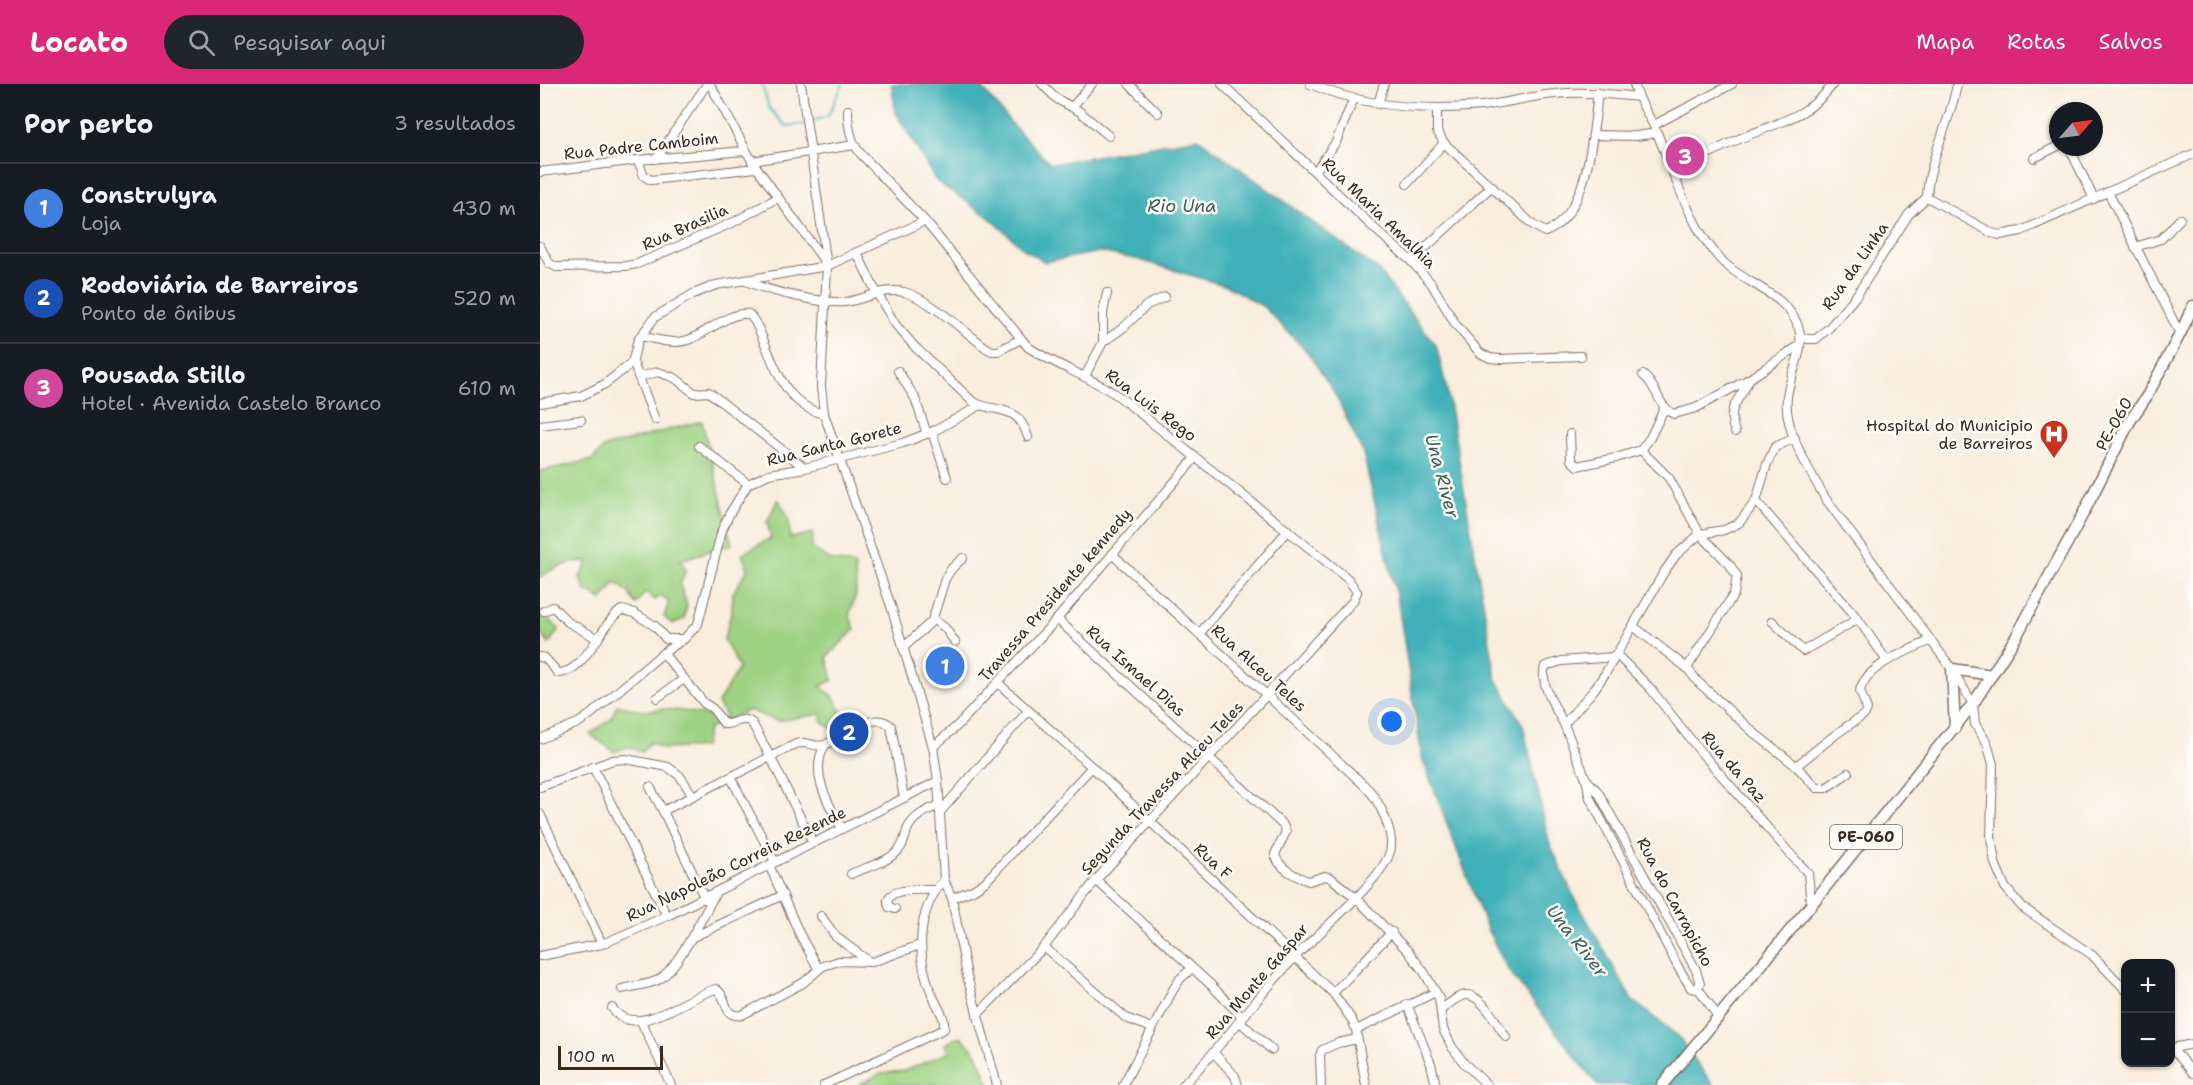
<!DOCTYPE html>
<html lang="pt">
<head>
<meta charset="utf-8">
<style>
	:root { --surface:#171b24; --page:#20242c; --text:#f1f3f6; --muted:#9ea1a6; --line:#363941; --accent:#db2777 }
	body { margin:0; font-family:"Shantell Sans",sans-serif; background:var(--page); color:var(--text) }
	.controls { position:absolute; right:18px; bottom:18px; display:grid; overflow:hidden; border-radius:12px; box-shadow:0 2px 4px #0004 }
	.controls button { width:54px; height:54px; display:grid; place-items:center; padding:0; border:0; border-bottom:2px solid var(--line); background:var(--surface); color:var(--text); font:30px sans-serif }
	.compass { position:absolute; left:1509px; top:18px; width:54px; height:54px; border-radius:50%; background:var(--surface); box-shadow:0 2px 4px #0004; rotate:62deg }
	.scale { position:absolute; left:18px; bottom:15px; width:105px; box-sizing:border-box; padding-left:6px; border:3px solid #3b2a1e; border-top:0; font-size:16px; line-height:21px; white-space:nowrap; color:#3b2a1e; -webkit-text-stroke:4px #fdfcf7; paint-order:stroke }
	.you { position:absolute; left:852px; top:638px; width:21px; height:21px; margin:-15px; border:4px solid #fff; border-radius:50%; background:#1a73e8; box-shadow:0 0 0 9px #1a73e833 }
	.badge { display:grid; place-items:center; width:39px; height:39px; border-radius:50%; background:var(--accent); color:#fff; font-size:20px; font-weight:700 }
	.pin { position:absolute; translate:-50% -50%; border:3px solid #fff; box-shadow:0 2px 6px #0006 }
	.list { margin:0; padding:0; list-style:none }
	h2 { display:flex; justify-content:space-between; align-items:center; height:78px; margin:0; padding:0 24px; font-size:26px }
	h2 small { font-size:20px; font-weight:400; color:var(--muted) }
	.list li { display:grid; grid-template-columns:39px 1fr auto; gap:18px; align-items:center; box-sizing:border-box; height:90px; padding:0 24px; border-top:2px solid var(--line) }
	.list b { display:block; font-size:22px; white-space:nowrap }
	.list p { margin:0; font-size:20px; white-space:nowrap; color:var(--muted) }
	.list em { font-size:20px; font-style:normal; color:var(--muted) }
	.icon { flex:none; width:33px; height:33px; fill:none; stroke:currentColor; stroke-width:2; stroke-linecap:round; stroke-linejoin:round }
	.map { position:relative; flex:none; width:1653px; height:1001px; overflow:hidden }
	header { display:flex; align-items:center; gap:36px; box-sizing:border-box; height:84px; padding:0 30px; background:var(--accent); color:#fff }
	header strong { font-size:28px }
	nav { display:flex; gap:33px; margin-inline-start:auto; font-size:21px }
	.search { width:420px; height:54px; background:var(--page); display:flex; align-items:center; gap:15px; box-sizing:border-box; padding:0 21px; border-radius:33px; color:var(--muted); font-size:22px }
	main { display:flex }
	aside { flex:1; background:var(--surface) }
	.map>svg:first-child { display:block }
</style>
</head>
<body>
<header>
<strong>Locato</strong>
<div class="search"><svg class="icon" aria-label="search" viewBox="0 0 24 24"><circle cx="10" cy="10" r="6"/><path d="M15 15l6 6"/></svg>Pesquisar aqui</div>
<nav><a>Mapa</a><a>Rotas</a><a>Salvos</a></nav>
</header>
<main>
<aside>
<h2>Por perto<small>3 resultados</small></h2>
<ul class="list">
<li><span class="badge" style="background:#3f7fe0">1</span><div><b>Construlyra</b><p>Loja</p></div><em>430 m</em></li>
<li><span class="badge" style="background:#1a4fb4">2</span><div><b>Rodoviária de Barreiros</b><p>Ponto de ônibus</p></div><em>520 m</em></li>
<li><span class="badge" style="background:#d1479c">3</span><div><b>Pousada Stillo</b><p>Hotel · Avenida Castelo Branco</p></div><em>610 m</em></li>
</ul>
</aside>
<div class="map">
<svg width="1653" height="1001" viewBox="0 0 1653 1001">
	<rect width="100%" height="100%" fill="#fdfcf7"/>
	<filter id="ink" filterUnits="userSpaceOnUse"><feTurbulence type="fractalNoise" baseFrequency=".0167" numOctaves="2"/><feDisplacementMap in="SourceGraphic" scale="12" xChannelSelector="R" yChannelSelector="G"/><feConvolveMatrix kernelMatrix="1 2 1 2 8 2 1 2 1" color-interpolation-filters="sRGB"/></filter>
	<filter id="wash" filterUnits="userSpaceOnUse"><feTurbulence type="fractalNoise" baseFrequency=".008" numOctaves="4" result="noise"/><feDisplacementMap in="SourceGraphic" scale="24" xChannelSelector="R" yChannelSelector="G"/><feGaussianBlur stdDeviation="1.35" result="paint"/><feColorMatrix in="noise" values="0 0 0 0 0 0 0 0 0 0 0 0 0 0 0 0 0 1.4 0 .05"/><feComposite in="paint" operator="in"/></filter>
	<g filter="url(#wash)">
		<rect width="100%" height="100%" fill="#f9eddd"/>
		<g fill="#9ed283" stroke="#6c7e50" stroke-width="1.5">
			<path d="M162 337 192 460 140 476 146 485 140 501 147 521 144 535 132 540 124 533 129 517 121 512 114 516 106 508 96 520 88 508 75 498 62 516 46 507 40 494 48 477C30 477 15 483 0 493V387L52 376 65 363Z"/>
			<polygon points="238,415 249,434 250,454 273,449 272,464 290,476 315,481 316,511 309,531 315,545 287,573 293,596 280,602 293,612 302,628 296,647 282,638 281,630 237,637 209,626 168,645 164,663 124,665 110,658 102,668 88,663 74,668 50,650 71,635 77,621 103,627 123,625 145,627 187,636 178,619 199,584 184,555 192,526 193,509 208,485 202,470 231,454 227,438"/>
			<polygon points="0,527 19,545 9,560 0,548"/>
			<polygon points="421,952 437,970 450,1001 318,1001 342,989 364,987 410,968 405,960"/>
		</g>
		<polygon fill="#40b1b8" stroke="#3e6e6b" stroke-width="1.5" points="351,0 439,0 472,40 510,80 658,54 838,186 896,261 907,306 956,594 983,641 1009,757 1031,807 1092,916 1138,952 1173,1001 1057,1001 969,887 947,845 882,674 858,519 823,369 794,308 768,269 724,223 687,202 600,176 560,168 505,178 485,166 450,134 396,97 356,29"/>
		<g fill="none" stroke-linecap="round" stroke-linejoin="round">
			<g stroke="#40b1b8" stroke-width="2">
				<polyline points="222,0 229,24 246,42 265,40"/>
				<polyline points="270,38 288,32 303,0"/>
			</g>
		</g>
	</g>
	<g filter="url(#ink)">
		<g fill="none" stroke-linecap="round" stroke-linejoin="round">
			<g stroke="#7e6e61" stroke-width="10">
				<g id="minor">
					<polyline points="170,0 212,77 285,178"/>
					<polyline points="261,0 287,182 281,302 284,330 351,522 393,663 398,697 404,796 412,814 427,892 457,1001"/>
					<polyline points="502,0 517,15 539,27 569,52"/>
					<polyline points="589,0 618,29"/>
					<polyline points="682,0 835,145 871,177 891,199 916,241 940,269 950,274 960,275 1041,272"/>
					<path d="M770 0C824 23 884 27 942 22 967 19 990 12 1015 10 1043 7 1070 10 1098 13"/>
					<path d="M1094 0C1099 19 1110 32 1117 49 1135 91 1149 141 1180 175 1203 200 1245 208 1258 242 1267 266 1249 290 1247 313 1243 345 1269 386 1285 414L1412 585 1433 620 1435 640 1447 659 1453 680 1451 753 1455 779 1465 803 1482 823 1552 871 1586 906"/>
					<polyline points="838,20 844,0"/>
					<polyline points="532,23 552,0"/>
					<path d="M308 26C308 42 310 56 320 69L385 137 488 263C518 283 552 293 581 314L808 495 817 508 813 517 556 796 504 863 437 931"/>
					<polyline points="1114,41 1192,0"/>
					<polyline points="1053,51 1096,52 1117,49"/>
					<path d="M904 59 993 141 1005 148C1049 132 1053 48 1058 9"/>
					<polyline points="1529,63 1554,115"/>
					<polyline points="1494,74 1518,62"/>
					<polyline points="116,75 167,0"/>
					<polyline points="98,76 104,92 111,96 216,84"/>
					<polyline points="212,77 314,61"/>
					<polyline points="0,88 98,76 205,67"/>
					<polyline points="775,88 796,58 814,14"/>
					<path d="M1133 88C1154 77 1175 66 1197 56 1232 40 1269 34 1293 0"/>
					<polyline points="867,100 904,59 897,47 897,24"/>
					<polyline points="1568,108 1640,250"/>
					<polyline points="1387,113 1452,149 1460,151 1481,147 1653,70"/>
					<path d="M1387 113C1388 77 1411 37 1417 0"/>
					<polyline points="0,162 9,179 16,183 86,182 97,180 194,138 237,114"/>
					<polyline points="1595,163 1621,155 1640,135"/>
					<path d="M317 169 333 202 355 240 375 263 432 317C455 331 477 317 488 353"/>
					<polyline points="871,177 952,102"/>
					<path d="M206 197C228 207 281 220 305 218 325 216 343 203 364 208 384 213 412 237 430 251 437 256 443 263 452 267H458L481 255"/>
					<path d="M101 252C115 255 133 261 148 256 168 249 187 228 209 230 216 237 219 246 223 255 236 286 247 322 284 330"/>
					<polyline points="1261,253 1268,255 1276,255 1289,244 1316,212 1369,130 1387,113"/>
					<polyline points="563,258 583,244 607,221 625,213"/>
					<polyline points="93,278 115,336"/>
					<polyline points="358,287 375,314 387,350"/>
					<path d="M1103 291C1117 301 1118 324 1134 330L1156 324 1209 295 1260 261"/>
					<polyline points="545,292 563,258 563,229 567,209"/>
					<polyline points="98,293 118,288 135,294 154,309 169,308 265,384"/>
					<polyline points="0,319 41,312 65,300 92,279 98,256 115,233 153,210 176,201 287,182 385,137"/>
					<polyline points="0,341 41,336"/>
					<polyline points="392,348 407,394"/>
					<path d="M1195 348C1185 322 1200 318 1209 295"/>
					<polyline points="1030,350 1031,376 1037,382 1076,374 1101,366 1110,354 1125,323"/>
					<polyline points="159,362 208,400"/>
					<polyline points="1101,366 1129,394 1160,450 1190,481 1197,492 1194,510 1147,584"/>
					<polyline points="1216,417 1318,535 1347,577"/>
					<path d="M572 470C657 549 744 625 828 705 840 718 855 750 850 768 842 796 778 849 755 873 716 914 683 961 643 1001"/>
					<polyline points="4,527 13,523 28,538 58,555"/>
					<polyline points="393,535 405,544 415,558"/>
					<path d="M517 535 743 741 746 748 735 770C738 784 756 793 769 797L785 792 791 794 816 814 868 867 884 888 899 914 903 945 912 963 924 979 947 1001"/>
					<polyline points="1232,537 1263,567 1318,535"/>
					<polyline points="1093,542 1147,584 1158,598 1213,648 1256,682 1277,704 1286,704 1308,689"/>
					<polyline points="659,550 748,446"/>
					<polyline points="363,564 392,537 405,495 412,484 423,474"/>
					<path d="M123 569 164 619 173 625 184 640C194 641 201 631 212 639L231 674 273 759"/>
					<polyline points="1077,571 1110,604 1159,666 1253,773 1268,789 1271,821"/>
					<path d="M0 573 5 574 18 589C45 590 62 537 82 526L94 529 115 542 126 555H142"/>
					<polyline points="458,599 552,683 793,909 812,936 816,946 826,1001"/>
					<polyline points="117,614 144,595"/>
					<path d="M1024 640C1016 625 999 600 1005 582L1022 577 1075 573"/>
					<polyline points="0,655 38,639 51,630 123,569 144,555 158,540 182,446 190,429 208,400 229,390 265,384 363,359 396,346 439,322"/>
					<path d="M285 661C269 688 288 720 302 744"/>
					<polyline points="393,663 418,641 517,535 655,374"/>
					<path d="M1256 682 1295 651 1325 630 1327 625 1320 607C1325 582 1369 566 1390 557"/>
					<polyline points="53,683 127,832"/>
					<polyline points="191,694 235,778"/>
					<polyline points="1046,695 1058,708 1156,886 1160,900 1156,905 1151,904 1138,883 1050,714 1046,695 1024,640 1053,607 1065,590 1124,488 1136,471 1160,450 1184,446 1199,439 1216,417 1227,380 1235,363 1255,354"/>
					<polyline points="0,703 73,676 86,675 128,683 140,692 153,712"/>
					<polyline points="110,703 123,727 165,815"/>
					<path d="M123 727 256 660C267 656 274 664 285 661 302 652 334 625 351 642L364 714"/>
					<polyline points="401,727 488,627"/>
					<polyline points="0,730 62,860"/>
					<polyline points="229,781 260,851 278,884"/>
					<path d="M311 790C326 783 346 779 358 767 364 761 365 753 367 746 373 732 387 726 400 721"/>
					<polyline points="556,796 671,901 702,933"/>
					<polyline points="412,814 433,806 445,798 552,683"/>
					<path d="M355 825 349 823C340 802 384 806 395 806"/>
					<polyline points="281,832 296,853 330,878"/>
					<polyline points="153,853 243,811"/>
					<polyline points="504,863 586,934 612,944"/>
					<polyline points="0,872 62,860 127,832 398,697"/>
					<polyline points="1158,904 1178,933"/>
					<path d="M82 905C93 902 108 901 118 896 137 886 165 829 175 810"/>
					<polyline points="793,909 852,848"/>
					<polyline points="867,920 891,980 896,1001"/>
					<path d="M72 924C94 958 148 912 176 905 190 914 181 934 202 931L263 899 283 882 299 877 332 878 380 861"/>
					<path d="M902 925C909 920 918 911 927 911 942 911 958 941 966 953"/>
					<polyline points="101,937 131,1001"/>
					<polyline points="699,937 732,966"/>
					<polyline points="816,946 896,908"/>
					<polyline points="1630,962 1653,989"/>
					<polyline points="1632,964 1653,960"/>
					<polyline points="674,969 695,992 698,1001"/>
					<path d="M284 1001 404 945C406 933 396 921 392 910 376 873 376 827 404 796"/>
					<polyline points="583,1001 633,906 640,895 652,884"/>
					<polyline points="781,1001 780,971 782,966 798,959 817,955"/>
				</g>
			</g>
			<g stroke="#7e6e61" stroke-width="13">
				<g id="major">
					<polyline points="1415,644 1412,585 1452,591"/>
					<polyline points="1122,1001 1271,821 1433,620 1476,553 1545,426 1590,337 1607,312 1640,250 1653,222"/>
				</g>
			</g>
			<use href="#minor" stroke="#fff" stroke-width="8"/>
			<use href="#major" stroke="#fff" stroke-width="10"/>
		</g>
	</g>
	<defs>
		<g id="hospital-pin" transform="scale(1.5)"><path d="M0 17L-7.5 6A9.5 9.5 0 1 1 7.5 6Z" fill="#c8321e" stroke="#fdfcf7"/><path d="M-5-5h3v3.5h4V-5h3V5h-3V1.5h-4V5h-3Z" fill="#fff"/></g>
	</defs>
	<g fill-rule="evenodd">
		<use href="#hospital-pin" x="1514" y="350"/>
	</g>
	<g text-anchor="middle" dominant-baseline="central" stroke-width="5" stroke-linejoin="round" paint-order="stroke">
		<rect fill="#fdfcf7" stroke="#75695f" stroke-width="1.5" x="1290" y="741" width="72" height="24" rx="4.5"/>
		<g font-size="15" font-weight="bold" fill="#3b2a1e">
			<text x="1326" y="753">PE-060</text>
		</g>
		<g font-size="16" fill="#3b2a1e" stroke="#fdfcf7">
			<text transform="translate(101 62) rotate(-6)">Rua Padre Camboim</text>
			<text transform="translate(839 129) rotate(44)">Rua Maria Amalhia</text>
			<text transform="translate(145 143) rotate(-24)">Rua Brasilia</text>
			<text transform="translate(1315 182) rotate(-55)">Rua da Linha</text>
			<text transform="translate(611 321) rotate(37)">Rua Luis Rego</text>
			<text transform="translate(1574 340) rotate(-61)">PE-060</text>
			<text transform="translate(294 360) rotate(-14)">Rua Santa Gorete</text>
			<text transform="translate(515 511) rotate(-49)">Travessa Presidente kennedy</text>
			<text transform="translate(719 584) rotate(42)">Rua Alceu Teles</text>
			<text transform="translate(596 587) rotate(42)">Rua Ismael Dias</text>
			<text transform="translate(1194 683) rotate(49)">Rua da Paz</text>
			<text transform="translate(622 704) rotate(-47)">Segunda Travessa Alceu Teles</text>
			<text transform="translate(673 777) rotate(43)">Rua F</text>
			<text transform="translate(196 780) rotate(-26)">Rua Napoleão Correia Rezende</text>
			<text transform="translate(1135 818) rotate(62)">Rua do Carrapicho</text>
			<text transform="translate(717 897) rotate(-49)">Rua Monte Gaspar</text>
		</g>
		<g font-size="16" fill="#3b2a1e" stroke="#fdfcf7" text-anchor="end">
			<text x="1493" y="341">Hospital do Municipio<tspan x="1493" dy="18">de Barreiros</tspan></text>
		</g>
		<g font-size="18" font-style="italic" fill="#3d605c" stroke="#fdfcf7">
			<text x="642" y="122">Rio Una</text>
			<text transform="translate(902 392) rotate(75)">Una River</text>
			<text transform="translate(1037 857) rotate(52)">Una River</text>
		</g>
	</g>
</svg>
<div class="controls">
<button>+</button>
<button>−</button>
</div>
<svg class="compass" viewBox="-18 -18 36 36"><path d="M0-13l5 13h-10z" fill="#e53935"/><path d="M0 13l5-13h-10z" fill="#9ea1a6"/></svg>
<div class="scale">100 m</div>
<div class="you"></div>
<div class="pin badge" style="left:405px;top:582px;background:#3f7fe0">1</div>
<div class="pin badge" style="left:309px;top:648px;background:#1a4fb4">2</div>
<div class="pin badge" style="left:1145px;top:72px;background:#d1479c">3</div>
</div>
</main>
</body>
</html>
